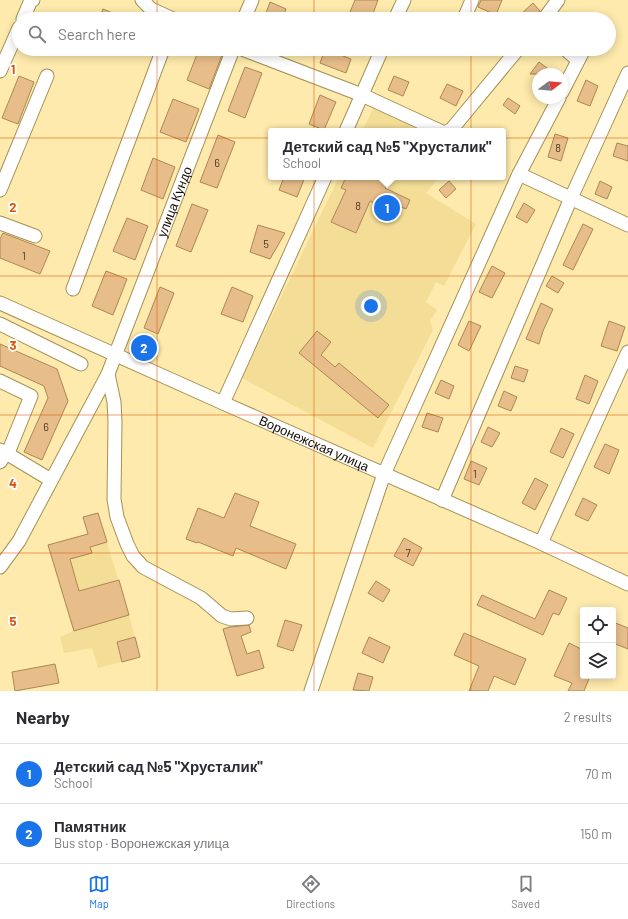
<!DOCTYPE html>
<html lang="en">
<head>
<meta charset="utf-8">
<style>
	:root { --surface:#fff; --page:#f7f7f7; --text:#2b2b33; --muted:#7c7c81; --line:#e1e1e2; --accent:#1a73e8 }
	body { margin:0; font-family:Barlow,sans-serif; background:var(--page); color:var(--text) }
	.controls { position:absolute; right:12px; bottom:12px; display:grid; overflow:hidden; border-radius:4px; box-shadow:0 2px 10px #0003 }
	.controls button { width:36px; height:36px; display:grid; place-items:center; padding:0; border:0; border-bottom:1px solid var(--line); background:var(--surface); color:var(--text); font:20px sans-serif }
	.compass { position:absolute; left:532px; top:68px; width:36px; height:36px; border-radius:50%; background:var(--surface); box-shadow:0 2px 10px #0003; rotate:74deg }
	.you { position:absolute; left:371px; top:306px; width:14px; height:14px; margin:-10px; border:3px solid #fff; border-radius:50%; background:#1a73e8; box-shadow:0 0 0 6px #1a73e833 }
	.badge { display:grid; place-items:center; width:26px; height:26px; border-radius:50%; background:var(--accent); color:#fff; font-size:13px; font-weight:700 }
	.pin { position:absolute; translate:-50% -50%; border:2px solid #fff; box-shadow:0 1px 4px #0006 }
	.popup { position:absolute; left:268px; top:128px; width:238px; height:52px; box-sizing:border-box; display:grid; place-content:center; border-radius:4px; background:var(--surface); filter:drop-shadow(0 1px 3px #0005); font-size:13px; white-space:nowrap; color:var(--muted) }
	.popup b { font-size:15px; color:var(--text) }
	.popup::after { content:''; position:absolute; left:50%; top:100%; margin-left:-8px; border:8px solid transparent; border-top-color:var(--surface) }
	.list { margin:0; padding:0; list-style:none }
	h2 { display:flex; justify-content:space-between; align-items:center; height:52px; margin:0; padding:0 16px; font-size:17px }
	h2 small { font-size:13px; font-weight:400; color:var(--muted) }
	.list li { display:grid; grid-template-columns:26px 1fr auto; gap:12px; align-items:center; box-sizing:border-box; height:60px; padding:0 16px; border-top:1px solid var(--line) }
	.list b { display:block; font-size:15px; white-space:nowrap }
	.list p { margin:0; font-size:13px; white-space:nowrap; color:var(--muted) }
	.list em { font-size:13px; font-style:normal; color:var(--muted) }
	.icon { flex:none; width:22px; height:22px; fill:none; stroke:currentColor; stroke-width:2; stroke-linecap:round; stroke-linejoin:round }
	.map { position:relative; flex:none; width:628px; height:691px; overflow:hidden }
	.search { position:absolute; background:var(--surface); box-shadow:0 2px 10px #0003; left:12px; right:12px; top:12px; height:44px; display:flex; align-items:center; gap:10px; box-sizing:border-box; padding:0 14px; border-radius:22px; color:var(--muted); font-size:15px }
	.sheet { height:172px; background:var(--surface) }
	nav { display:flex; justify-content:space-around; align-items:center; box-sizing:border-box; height:56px; border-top:1px solid var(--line); background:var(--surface); font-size:11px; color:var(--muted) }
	nav a { display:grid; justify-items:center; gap:2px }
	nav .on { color:var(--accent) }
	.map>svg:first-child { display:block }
</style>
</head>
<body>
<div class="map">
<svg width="628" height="691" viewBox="0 0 628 691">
	<rect width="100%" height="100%" fill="#feeaac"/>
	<g fill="#f4de97">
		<polygon points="374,107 421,131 362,131"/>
		<polygon points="339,177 439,177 426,193 476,224 444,286 436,282 426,302 437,310 430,321 433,330 373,448 242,378"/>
		<polygon points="98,513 129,615 140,657 98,668 92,648 64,653 60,637 73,631 48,545 88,534 83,517"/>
	</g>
	<g fill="#e7be8a" stroke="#ad8654">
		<polygon points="355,0 378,0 371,19 367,19 350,12"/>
		<polygon points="481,0 502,0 496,15 478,7"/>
		<polygon points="270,2 286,9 282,19 264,19"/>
		<polygon points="533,3 540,11 536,19 524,19 520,15"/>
		<polygon points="103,9 127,19 99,19"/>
		<polygon points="199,49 208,49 222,55 209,89 187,80"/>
		<polygon points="325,49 351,59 346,73 320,63"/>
		<polygon points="539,62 555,74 530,74"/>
		<polygon points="245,67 262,73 245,118 228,111"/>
		<polygon points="19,76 34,82 18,124 2,118"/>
		<polygon points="394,76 409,82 403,96 388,90"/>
		<polygon points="586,80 598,86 590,106 577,101"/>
		<polygon points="447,84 463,91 456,106 440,98"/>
		<polygon points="320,95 336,102 324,130 309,124"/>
		<polygon points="508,98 520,106 515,114 503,105"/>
		<polygon points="173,99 199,109 186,142 160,132"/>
		<polygon points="555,134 568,138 561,161 548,157"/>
		<polygon points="218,135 235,142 217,188 200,182"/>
		<polygon points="617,143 628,146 628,161 613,156"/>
		<polygon points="153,158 175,167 163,199 141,190"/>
		<polygon points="284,177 305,177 297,197 279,190"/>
		<polygon points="346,177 381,177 388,181 385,188 410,200 406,209 381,198 378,205 370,201 356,233 331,222 346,190 341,188"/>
		<polygon points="449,181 456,189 446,198 439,190"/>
		<polygon points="600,181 612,187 607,199 595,194"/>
		<polygon points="524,203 535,210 527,223 516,217"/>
		<polygon points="192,204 208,210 191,252 176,246"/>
		<polygon points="127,218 148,226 135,260 113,251"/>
		<polygon points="583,224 593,229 573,270 563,265"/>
		<polygon points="258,225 285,233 270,259 250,252"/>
		<polygon points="3,233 50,251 40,274 0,258 0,239"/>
		<polygon points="492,266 505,273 492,298 479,292"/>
		<polygon points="106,271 127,279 113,315 92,306"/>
		<polygon points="552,276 564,283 558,293 546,286"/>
		<polygon points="160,287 174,293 158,334 144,328"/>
		<polygon points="232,287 253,296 243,322 221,314"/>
		<polygon points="541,303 553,309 543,331 539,344 526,339"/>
		<polygon points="469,321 481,326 469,351 458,345"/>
		<polygon points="609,321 625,327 617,351 601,346"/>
		<polygon points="317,331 331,342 321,355 335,367 339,363 389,405 378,418 299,353"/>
		<polygon points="0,344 57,369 68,401 42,460 24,452 48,398 44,386 0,366"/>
		<polygon points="515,366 528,370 524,382 511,378"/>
		<polygon points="585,375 598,381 589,404 576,399"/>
		<polygon points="441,380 454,386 449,399 435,393"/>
		<polygon points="504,391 517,397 511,411 498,406"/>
		<polygon points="427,413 443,418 438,432 422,427"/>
		<polygon points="488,427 500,433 492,447 481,442"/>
		<polygon points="561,428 574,434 563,458 550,452"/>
		<polygon points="605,444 619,450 609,474 594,467"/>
		<polygon points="471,461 487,468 479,485 464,479"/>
		<polygon points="535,478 548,485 535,510 522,503"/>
		<polygon points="235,493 259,502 250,526 296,544 286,569 236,548 233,556 198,542 197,543 186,539 198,508 224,518"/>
		<polygon points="583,498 597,505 588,521 575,515"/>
		<polygon points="98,513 107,542 90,547 92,553 70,559 79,591 119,580 129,615 74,631 48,545 88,534 83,517"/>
		<polygon points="404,538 422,548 413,566 394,556"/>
		<polygon points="376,581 390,590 383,602 368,593"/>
		<polygon points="549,590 567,598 559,615 553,613 543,635 477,605 482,595 535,619"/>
		<polygon points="285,620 302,625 293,651 277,646"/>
		<polygon points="613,622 628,628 628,649 613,643"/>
		<polygon points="249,625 251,632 241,636 247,654 259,650 264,668 237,676 223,629 230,627"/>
		<polygon points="464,633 526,659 515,685 494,676 488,691 469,691 479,666 454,655"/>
		<polygon points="135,637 140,657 122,662 117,642"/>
		<polygon points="369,637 390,647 383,663 362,653"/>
		<polygon points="569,643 583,650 583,676 590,676 584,691 568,691 572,683 554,676"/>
		<polygon points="55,664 59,683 15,691 12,672"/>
		<polygon points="358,673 373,677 369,691 353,690"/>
	</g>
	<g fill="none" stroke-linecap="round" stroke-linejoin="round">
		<g stroke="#a49155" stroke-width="15">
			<g id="minor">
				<polyline points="142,0 151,9 173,19"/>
				<polyline points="23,19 31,0 33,0"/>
				<polyline points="244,19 252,0"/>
				<polyline points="395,19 404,0"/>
				<polyline points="464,19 472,0"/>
				<polyline points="544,19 558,0"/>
				<polyline points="242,49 362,95 440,131"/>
				<polyline points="565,49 578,60"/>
				<polyline points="0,71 19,28"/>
				<polyline points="562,92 584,49"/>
				<polyline points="346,131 382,49"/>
				<polyline points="448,131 451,130 518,49"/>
				<polyline points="519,174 559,98"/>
				<polyline points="0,190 47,76"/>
				<polyline points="0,223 35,236"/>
				<polyline points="73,289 163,49"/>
				<path id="s1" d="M0 303 223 403 541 543 628 584"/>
				<polyline points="0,324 81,364"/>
				<polyline points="108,374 114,402 115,421 114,499 117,517 127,544 133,556 143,567 201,598 222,616 231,619 247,618"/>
				<polyline points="0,381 31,396 10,448 6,453 0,450"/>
				<polyline points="223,403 325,177"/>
				<polyline points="0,462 6,453 51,480"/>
				<polyline points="442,500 571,198 628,73"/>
				<polyline points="541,543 628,352"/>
				<path id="s2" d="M0 567 19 541 108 374 233 49"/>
				<polyline points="311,691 384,474 519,174 628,225"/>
			</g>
		</g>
		<use href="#minor" stroke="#fff" stroke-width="13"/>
	</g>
	<path fill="none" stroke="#dd550b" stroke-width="1" stroke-opacity="0.55" d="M157 0V19M314 0V19M471 0V19M157 49V691M314 49V691M471 49V691M0 138H628M0 276H628M0 415H628M0 553H628"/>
	<g text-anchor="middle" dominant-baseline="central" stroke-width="3.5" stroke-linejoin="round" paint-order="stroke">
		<g font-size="11" fill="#493922">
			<text x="558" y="147">8</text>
			<text x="217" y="162">6</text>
			<text x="358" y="205">8</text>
			<text x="266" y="243">5</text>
			<text x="24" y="255">1</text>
			<text x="46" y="426">6</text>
			<text x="475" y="473">1</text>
			<text x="408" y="552">7</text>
		</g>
		<g font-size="13" fill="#140d00" stroke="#fff">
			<text stroke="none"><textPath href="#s2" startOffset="406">улица Кундо</textPath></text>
			<text stroke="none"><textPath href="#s1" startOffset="344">Воронежская улица</textPath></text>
		</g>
	</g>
	<g font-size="13" text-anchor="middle" font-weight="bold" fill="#dd550b" stroke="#fff" stroke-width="3.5" stroke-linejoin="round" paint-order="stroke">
		<text x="13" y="74">1</text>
		<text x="13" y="212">2</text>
		<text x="13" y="350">3</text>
		<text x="13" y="488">4</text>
		<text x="13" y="626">5</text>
	</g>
</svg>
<div class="controls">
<button><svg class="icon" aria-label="locate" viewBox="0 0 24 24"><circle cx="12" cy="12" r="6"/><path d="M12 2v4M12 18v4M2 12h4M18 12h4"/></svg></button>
<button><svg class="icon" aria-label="layers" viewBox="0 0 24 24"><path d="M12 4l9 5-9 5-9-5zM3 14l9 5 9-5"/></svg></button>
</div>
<svg class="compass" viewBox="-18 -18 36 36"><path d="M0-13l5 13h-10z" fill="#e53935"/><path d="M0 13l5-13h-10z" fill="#7c7c81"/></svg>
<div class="you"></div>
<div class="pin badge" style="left:387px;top:208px">1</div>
<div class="popup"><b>Детский сад №5 &quot;Хрусталик&quot;</b>School</div>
<div class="pin badge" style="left:144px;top:348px">2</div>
<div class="search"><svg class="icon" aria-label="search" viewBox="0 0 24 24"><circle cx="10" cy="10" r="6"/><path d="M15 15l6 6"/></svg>Search here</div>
</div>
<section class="sheet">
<h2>Nearby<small>2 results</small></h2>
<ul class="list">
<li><span class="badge">1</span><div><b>Детский сад №5 &quot;Хрусталик&quot;</b><p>School</p></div><em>70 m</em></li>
<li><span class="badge">2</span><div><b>Памятник</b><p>Bus stop · Воронежская улица</p></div><em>150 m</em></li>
</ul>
</section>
<nav>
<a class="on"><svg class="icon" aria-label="map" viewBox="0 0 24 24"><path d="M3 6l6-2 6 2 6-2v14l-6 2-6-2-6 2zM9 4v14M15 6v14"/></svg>Map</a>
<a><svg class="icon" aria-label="directions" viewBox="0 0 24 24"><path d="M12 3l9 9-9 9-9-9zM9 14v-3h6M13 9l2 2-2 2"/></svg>Directions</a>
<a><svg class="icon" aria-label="saved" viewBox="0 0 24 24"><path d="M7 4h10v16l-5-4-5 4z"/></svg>Saved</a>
</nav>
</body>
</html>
